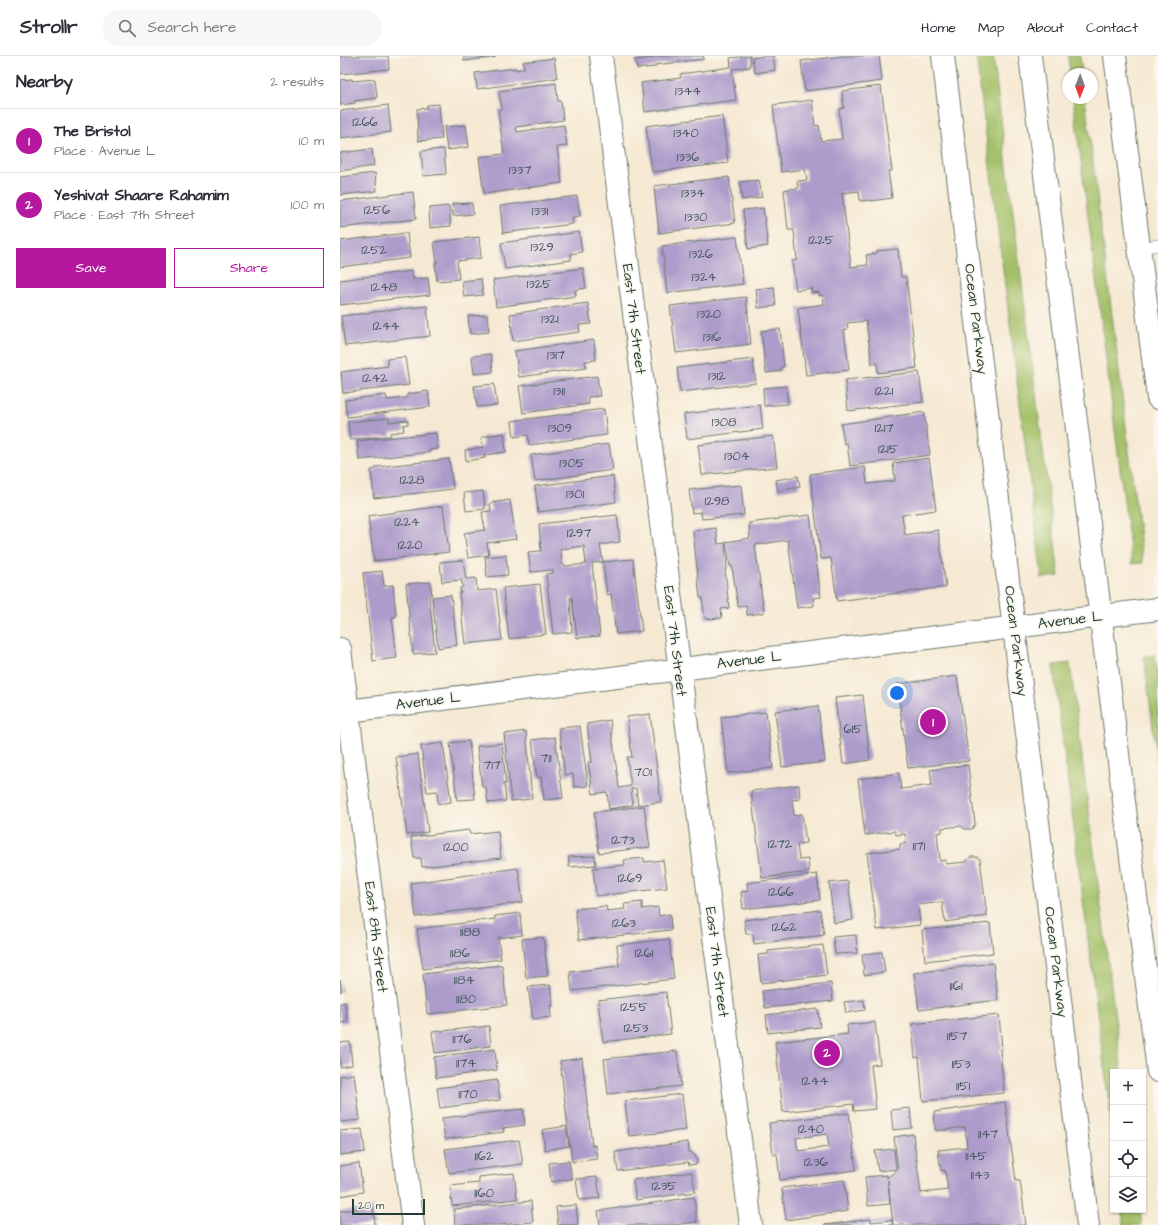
<!DOCTYPE html>
<html lang="en">
<head>
<meta charset="utf-8">
<style>
	:root { --surface:#fff; --page:#f7f7f7; --text:#2b2b33; --muted:#7c7c81; --line:#e1e1e2; --accent:#b5179e }
	body { margin:0; font-family:"Architects Daughter",sans-serif; background:var(--page); color:var(--text) }
	.controls { position:absolute; right:12px; bottom:12px; display:grid; overflow:hidden; border-radius:0px; box-shadow:0 1px 3px #0004 }
	.controls button { width:36px; height:36px; display:grid; place-items:center; padding:0; border:0; border-bottom:1px solid var(--line); background:var(--surface); color:var(--text); font:20px sans-serif }
	.compass { position:absolute; left:722px; top:12px; width:36px; height:36px; border-radius:50%; background:var(--surface); box-shadow:0 1px 3px #0004; rotate:181deg }
	.scale { position:absolute; left:12px; bottom:10px; width:73px; box-sizing:border-box; padding-left:4px; border:2px solid #1f3d34; border-top:0; font-size:11px; line-height:14px; white-space:nowrap; color:#1f3d34; -webkit-text-stroke:3px #fbf7ec; paint-order:stroke }
	.you { position:absolute; left:557px; top:637px; width:14px; height:14px; margin:-10px; border:3px solid #fff; border-radius:50%; background:#1a73e8; box-shadow:0 0 0 6px #1a73e833 }
	.badge { display:grid; place-items:center; width:26px; height:26px; border-radius:50%; background:var(--accent); color:#fff; font-size:13px; font-weight:700 }
	.pin { position:absolute; translate:-50% -50%; border:2px solid #fff; box-shadow:0 1px 4px #0006 }
	.list { margin:0; padding:0; list-style:none }
	h2 { display:flex; justify-content:space-between; align-items:center; height:52px; margin:0; padding:0 16px; font-size:17px }
	h2 small { font-size:13px; font-weight:400; color:var(--muted) }
	.list li { display:grid; grid-template-columns:26px 1fr auto; gap:12px; align-items:center; box-sizing:border-box; height:64px; padding:0 16px; border-top:1px solid var(--line) }
	.list b { display:block; font-size:15px; white-space:nowrap }
	.list p { margin:0; font-size:13px; white-space:nowrap; color:var(--muted) }
	.list em { font-size:13px; font-style:normal; color:var(--muted) }
	.actions { display:flex; gap:8px; padding:12px 16px }
	.actions a { flex:1; padding:9px 0; border:1px solid var(--accent); border-radius:0px; text-align:center; font-size:14px; color:var(--accent) }
	.actions .main { background:var(--accent); color:#fff }
	.icon { flex:none; width:22px; height:22px; fill:none; stroke:currentColor; stroke-width:2; stroke-linecap:round; stroke-linejoin:round }
	.map { position:relative; flex:none; width:818px; height:1169px; overflow:hidden }
	header { display:flex; align-items:center; gap:24px; box-sizing:border-box; height:56px; padding:0 20px; background:var(--surface); border-bottom:1px solid var(--line) }
	header strong { font-size:19px }
	nav { display:flex; gap:22px; margin-inline-start:auto; font-size:14px }
	.search { width:280px; height:36px; background:var(--page); display:flex; align-items:center; gap:10px; box-sizing:border-box; padding:0 14px; border-radius:22px; color:var(--muted); font-size:15px }
	main { display:flex }
	aside { flex:1; background:var(--surface) }
	.map>svg:first-child { display:block }
</style>
</head>
<body>
<header>
<strong>Strollr</strong>
<div class="search"><svg class="icon" aria-label="search" viewBox="0 0 24 24"><circle cx="10" cy="10" r="6"/><path d="M15 15l6 6"/></svg>Search here</div>
<nav><a>Home</a><a>Map</a><a>About</a><a>Contact</a></nav>
</header>
<main>
<aside>
<h2>Nearby<small>2 results</small></h2>
<ul class="list">
<li><span class="badge">1</span><div><b>The Bristol</b><p>Place · Avenue L</p></div><em>10 m</em></li>
<li><span class="badge">2</span><div><b>Yeshivat Shaare Rahamim</b><p>Place · East 7th Street</p></div><em>100 m</em></li>
</ul>
<div class="actions"><a class="main">Save</a><a>Share</a></div>
</aside>
<div class="map">
<svg width="818" height="1169" viewBox="0 0 818 1169">
	<rect width="100%" height="100%" fill="#fbf7ec"/>
	<filter id="ink" filterUnits="userSpaceOnUse"><feTurbulence type="fractalNoise" baseFrequency=".025" numOctaves="2"/><feDisplacementMap in="SourceGraphic" scale="8" xChannelSelector="R" yChannelSelector="G"/><feConvolveMatrix kernelMatrix="1 2 1 2 8 2 1 2 1" color-interpolation-filters="sRGB"/></filter>
	<filter id="wash" filterUnits="userSpaceOnUse"><feTurbulence type="fractalNoise" baseFrequency=".012" numOctaves="4" result="noise"/><feDisplacementMap in="SourceGraphic" scale="16" xChannelSelector="R" yChannelSelector="G"/><feGaussianBlur stdDeviation="0.9" result="paint"/><feColorMatrix in="noise" values="0 0 0 0 0 0 0 0 0 0 0 0 0 0 0 0 0 1.4 0 .05"/><feComposite in="paint" operator="in"/></filter>
	<g filter="url(#wash)">
		<rect width="100%" height="100%" fill="#f6e9d3"/>
		<g fill="#a4c067" stroke="#627e4e">
			<polygon points="636,0 653,0 719,520 702,522"/>
			<polygon points="728,0 740,0 742,18 730,18"/>
			<polygon points="733,42 745,42 803,507 792,508"/>
			<polygon points="815,599 818,625 818,712 804,600"/>
			<polygon points="730,607 782,1016 773,1016 773,1079 713,609"/>
			<polygon points="782,1154 800,1154 802,1169 784,1169"/>
		</g>
		<g id="blocks">
			<g fill="#ad9bcb" fill-rule="evenodd">
				<polygon points="0,0 48,0 49,13 0,18"/>
				<polygon points="124,0 156,0 156,1 124,5"/>
				<polygon points="314,0 363,0 364,3 315,9 315,11 297,13 295,4 314,2"/>
				<polygon points="410,0 410,11 392,13 396,44 305,56 301,27 341,22 340,18 391,11 390,2"/>
				<polygon points="425,0 433,0 435,14 415,17 412,2"/>
				<polygon points="503,0 539,0 542,25 465,35 461,5"/>
				<polygon points="214,2 217,22 137,33 135,17 176,12 176,14 184,12 183,6"/>
				<polygon points="12,23 12,25 35,23 37,42 14,45 15,47 0,49 0,24"/>
				<polygon points="216,27 218,45 221,45 223,64 176,71 177,76 224,69 227,90 217,91 222,127 144,138 139,101 164,98 158,54 162,53 159,35"/>
				<polygon points="541,30 552,115 548,115 552,142 531,145 531,144 520,145 519,135 502,137 511,211 528,209 526,199 537,197 537,195 558,193 561,221 566,221 577,312 538,317 537,307 532,308 526,265 507,267 508,273 504,274 509,314 466,319 458,252 484,248 483,239 479,240 479,236 472,237 471,232 456,234 452,205 457,204 454,174 448,174 444,134 458,132 457,125 467,124 465,113 441,116 433,49 472,44 475,70 479,69 481,85 502,83 499,53 504,52 502,35"/>
				<polygon points="99,48 102,83 78,85 77,53 87,52 87,49"/>
				<polygon points="48,49 51,76 0,82 0,55"/>
				<polygon points="382,60 388,107 312,116 306,70"/>
				<polygon points="126,69 129,91 107,94 104,71"/>
				<polygon points="32,93 34,110 0,115 0,97"/>
				<polygon points="104,93 106,118 83,120 81,95"/>
				<polygon points="35,117 37,135 0,139 0,121"/>
				<polygon points="389,121 395,167 319,177 314,130"/>
				<polygon points="419,124 422,141 402,144 400,126"/>
				<polygon points="73,136 76,163 0,172 0,145"/>
				<polygon points="237,140 240,160 232,161 233,168 163,177 160,150"/>
				<polygon points="132,147 133,158 113,160 112,148"/>
				<polygon points="109,150 111,170 90,172 89,152"/>
				<polygon points="423,152 428,190 408,193 403,154"/>
				<polygon points="239,176 242,196 231,198 231,204 165,213 161,187"/>
				<polygon points="67,177 70,202 0,211 0,185"/>
				<polygon points="139,181 141,202 117,205 119,223 97,225 95,207 97,207 94,186"/>
				<polygon points="397,181 403,228 327,237 322,190"/>
				<polygon points="243,212 246,232 235,234 236,240 156,251 153,224"/>
				<polygon points="72,215 73,223 88,222 90,239 0,249 0,224"/>
				<polygon points="141,223 143,239 124,241 122,225"/>
				<polygon points="434,231 436,250 418,252 416,233"/>
				<polygon points="406,241 411,288 336,297 330,250"/>
				<polygon points="248,247 251,268 239,269 240,276 173,285 170,258"/>
				<polygon points="87,250 90,280 5,290 1,260"/>
				<polygon points="147,259 149,276 130,278 128,260"/>
				<polygon points="440,273 444,311 441,311 441,315 426,317 421,275"/>
				<polygon points="254,284 256,304 245,305 246,312 179,321 175,295"/>
				<polygon points="151,298 153,316 134,318 132,300"/>
				<polygon points="65,301 69,329 3,337 1,316 48,310 47,303"/>
				<polygon points="413,303 416,327 340,336 337,312"/>
				<polygon points="579,316 583,346 508,355 505,324"/>
				<polygon points="257,320 260,340 248,341 249,348 183,357 179,330"/>
				<polygon points="154,328 157,349 137,351 134,330"/>
				<polygon points="446,330 448,348 424,350 423,332"/>
				<polygon points="88,335 90,351 7,361 5,344 46,339 47,344 67,342 67,338"/>
				<polygon points="420,349 423,373 347,383 344,358"/>
				<polygon points="264,353 267,379 189,389 188,379 174,381 172,365"/>
				<polygon points="584,356 590,399 510,410 507,387 504,388 501,368"/>
				<polygon points="49,362 49,366 68,364 68,368 63,369 64,375 50,377 51,380 10,384 8,366"/>
				<polygon points="96,377 98,393 90,394 90,396 19,404 17,385"/>
				<polygon points="164,377 166,396 144,399 145,402 126,405 125,394 143,391 142,381"/>
				<polygon points="433,380 437,411 362,419 358,389"/>
				<polygon points="269,388 273,414 195,425 191,399"/>
				<polygon points="589,402 596,454 562,459 565,479 598,474 606,531 497,545 491,502 481,503 470,418 525,411 527,428 555,425 553,407"/>
				<polygon points="109,403 113,433 34,442 31,414 36,413 36,411"/>
				<polygon points="273,420 276,446 198,456 195,430"/>
				<polygon points="458,420 460,431 438,435 436,424"/>
				<polygon points="401,429 404,459 362,463 361,456 352,457 349,434"/>
				<polygon points="143,435 145,453 126,455 124,437"/>
				<polygon points="170,444 176,483 147,487 149,499 128,502 124,477 145,474 142,456 151,455 150,447"/>
				<polygon points="103,450 109,496 34,505 28,460"/>
				<path d="M277 459 280 486 260 489 263 506 293 503 302 575 276 578 271 538 267 539 263 506 252 507 260 580 237 582 232 541 230 542 232 576 213 578 206 518 213 517V514L191 516 188 496 201 495 199 468ZM244 490 246 508 226 510 222 508 221 493Z"/>
				<polygon points="470,459 481,541 473,542 474,550 457,552 448,484 415,489 424,557 407,559 406,550 398,551 392,510 390,510 386,486 410,482 409,467"/>
				<polygon points="376,472 378,488 385,487 387,513 385,513 389,552 381,553 382,562 365,563 362,541 360,542 353,475"/>
				<polygon points="166,499 168,519 147,521 145,501"/>
				<polygon points="123,504 126,523 136,522 137,535 156,533 162,584 125,588 119,537 121,537 120,532 123,531 121,524 102,526 100,506"/>
				<polygon points="42,515 44,530 53,529 56,561 52,561 57,602 33,605 23,517"/>
				<polygon points="90,526 92,539 89,540 95,596 73,598 66,528"/>
				<polygon points="200,528 206,578 169,583 163,532"/>
				<polygon points="111,539 117,589 98,592 92,541"/>
				<polygon points="617,620 629,705 568,712 557,628"/>
				<polygon points="523,639 530,704 503,708 495,642"/>
				<polygon points="478,650 485,706 442,711 435,655"/>
				<polygon points="426,656 433,712 388,717 381,661"/>
				<polygon points="310,658 321,746 298,749 296,732 291,733 293,749 269,753 267,736 253,738 248,706 252,706 247,668 270,664 279,732 291,730 287,701 292,701 287,661"/>
				<polygon points="240,670 248,730 234,731 233,718 225,719 219,672"/>
				<polygon points="186,675 192,743 171,745 164,678"/>
				<polygon points="215,681 223,742 204,744 201,721 197,722 192,684"/>
				<polygon points="129,685 135,743 117,744 110,687"/>
				<polygon points="103,687 111,746 98,748 97,735 87,736 81,690"/>
				<polygon points="162,687 166,728 164,727 166,745 148,747 146,731 142,731 137,690"/>
				<polygon points="78,698 88,776 67,779 56,701"/>
				<polygon points="628,709 635,768 632,773 625,773 621,770 602,772 602,776 597,777 600,805 606,804 606,808 626,806 630,801 636,801 640,803 647,860 605,866 602,846 578,849 580,869 537,874 527,797 560,793 560,788 566,787 565,778 556,779 555,775 525,779 518,723 559,717 561,733 592,729 590,714"/>
				<polygon points="459,729 460,743 452,744 454,760 462,758 464,773 466,787 457,788 459,804 468,803 469,816 422,822 411,735"/>
				<polygon points="304,750 310,791 259,797 254,756"/>
				<polygon points="129,774 130,778 158,775 161,802 82,811 81,802 74,802 71,781"/>
				<polygon points="255,800 256,809 229,811 229,801"/>
				<polygon points="304,802 304,806 323,804 327,832 256,840 253,812 285,809 284,804"/>
				<polygon points="178,812 183,846 76,861 71,827"/>
				<polygon points="477,818 480,844 403,853 401,836 408,835 407,827"/>
				<polygon points="508,825 513,864 494,867 489,827"/>
				<polygon points="302,846 302,853 318,851 319,860 330,858 331,874 239,884 235,853 266,850 267,855 285,853 284,848"/>
				<polygon points="480,854 484,879 414,888 413,878 406,878 404,864"/>
				<polygon points="180,857 182,879 158,882 161,903 83,913 77,873 155,863 155,860"/>
				<polygon points="650,867 653,897 585,905 582,874"/>
				<polygon points="516,879 517,897 495,898 493,881"/>
				<polygon points="203,881 208,920 186,922 182,883"/>
				<polygon points="329,883 334,923 232,935 230,916 279,910 277,889"/>
				<polygon points="483,889 487,919 421,927 418,899 428,898 428,895"/>
				<polygon points="542,896 545,916 524,919 522,898"/>
				<polygon points="653,907 658,944 579,954 574,917"/>
				<polygon points="162,909 167,949 87,958 83,918"/>
				<polygon points="0,923 2,935 0,936"/>
				<polygon points="491,927 493,945 425,952 422,935"/>
				<polygon points="210,929 213,950 210,950 211,961 193,963 188,931"/>
				<polygon points="326,936 331,978 263,986 258,944"/>
				<polygon points="524,944 525,954 506,957 504,946"/>
				<polygon points="5,946 8,966 0,967 0,947"/>
				<polygon points="478,953 480,971 428,977 426,959"/>
				<polygon points="659,959 662,993 660,993 664,1037 583,1045 579,1001 575,1002 572,968"/>
				<polygon points="535,966 540,1008 531,1009 536,1053 514,1055 513,1048 443,1056 435,986 508,978 507,969"/>
				<polygon points="149,970 151,990 95,997 92,976"/>
				<polygon points="10,986 12,1009 0,1011 0,987"/>
				<polygon points="155,993 157,1014 96,1022 94,1001"/>
				<polygon points="337,995 341,1030 268,1038 264,1003"/>
				<polygon points="242,1002 252,1090 255,1089 257,1103 232,1106 220,1005"/>
				<polygon points="14,1018 20,1064 0,1066 0,1020"/>
				<polygon points="157,1024 160,1044 100,1052 97,1032"/>
				<polygon points="342,1038 346,1074 289,1080 285,1045"/>
				<polygon points="665,1046 676,1125 680,1125 686,1169 553,1169 548,1124 550,1148 528,1150 525,1121 547,1119 547,1122 558,1113 554,1081 573,1078 581,1137 608,1134 605,1114 601,1115 598,1094 627,1091 625,1071 596,1075 594,1056"/>
				<polygon points="570,1052 572,1072 553,1074 551,1054"/>
				<polygon points="183,1053 185,1069 163,1072 164,1076 105,1083 102,1062"/>
				<path d="M509 1057 516 1114 440 1124 437 1098H433L429 1067ZM487 1078 489 1091 458 1095 456 1082Z"/>
				<polygon points="226,1070 229,1090 205,1094 202,1074"/>
				<polygon points="22,1073 25,1096 0,1099 0,1075"/>
				<polygon points="179,1084 183,1108 109,1117 105,1093"/>
				<polygon points="348,1086 349,1096 351,1096 356,1101 357,1108 349,1109 348,1106 278,1115 275,1096"/>
				<polygon points="554,1093 556,1113 538,1115 535,1095"/>
				<polygon points="229,1105 232,1123 211,1126 209,1107"/>
				<polygon points="19,1107 23,1136 0,1140 0,1110"/>
				<polygon points="352,1116 355,1136 296,1144 293,1124"/>
				<polygon points="174,1117 177,1143 112,1150 110,1130 139,1127 139,1121"/>
				<polygon points="257,1121 260,1142 239,1144 236,1123"/>
				<polygon points="504,1124 508,1155 446,1164 442,1132"/>
				<polygon points="354,1141 357,1166 333,1169 260,1169 258,1155"/>
				<polygon points="191,1145 193,1166 160,1169 115,1169 114,1153"/>
				<polygon points="236,1149 238,1169 218,1169 216,1151"/>
				<polygon points="33,1151 35,1169 0,1169 0,1155"/>
				<polygon points="531,1163 531,1166 552,1164 552,1169 484,1169"/>
			</g>
		</g>
	</g>
	<g filter="url(#ink)">
		<use href="#blocks" fill-opacity="0" stroke="#6a796c" stroke-width="1"/>
		<g fill="none" stroke-linecap="round" stroke-linejoin="round">
			<g stroke="#6a796c" stroke-width="12">
				<polyline id="service" points="799,192 818,189"/>
			</g>
			<g stroke="#6a796c" stroke-width="24">
				<g id="minor">
					<polyline points="261,0 411,1169"/>
					<polyline points="603,0 748,1169"/>
					<polyline points="775,0 818,342"/>
					<polyline points="0,593 73,1169"/>
					<polyline points="0,656 818,553"/>
				</g>
			</g>
			<g stroke="#6a796c" stroke-width="24">
				<polyline id="primary" points="690,0 818,1015"/>
			</g>
			<use href="#service" stroke="#fff" stroke-width="11"/>
			<use href="#minor" stroke="#fff" stroke-width="22"/>
			<use href="#primary" stroke="#fff" stroke-width="22"/>
		</g>
	</g>
	<g text-anchor="middle" dominant-baseline="central" stroke-width="3" stroke-linejoin="round" paint-order="stroke">
		<g font-size="13" fill="#42545a">
			<text x="348" y="35">1344</text>
			<text x="25" y="66">1266</text>
			<text x="346" y="77">1340</text>
			<text x="348" y="101">1336</text>
			<text x="180" y="114">1337</text>
			<text x="353" y="137">1334</text>
			<text x="37" y="154">1256</text>
			<text x="200" y="155">1331</text>
			<text x="356" y="161">1330</text>
			<text x="481" y="184">1225</text>
			<text x="202" y="191">1329</text>
			<text x="34" y="194">1252</text>
			<text x="361" y="198">1326</text>
			<text x="364" y="221">1324</text>
			<text x="199" y="228">1325</text>
			<text x="44" y="231">1248</text>
			<text x="369" y="258">1320</text>
			<text x="210" y="263">1321</text>
			<text x="46" y="270">1244</text>
			<text x="372" y="281">1316</text>
			<text x="216" y="299">1317</text>
			<text x="377" y="320">1312</text>
			<text x="35" y="322">1242</text>
			<text x="219" y="335">1311</text>
			<text x="544" y="335">1221</text>
			<text x="384" y="366">1308</text>
			<text x="220" y="372">1309</text>
			<text x="544" y="372">1217</text>
			<text x="548" y="393">1215</text>
			<text x="397" y="400">1304</text>
			<text x="232" y="407">1305</text>
			<text x="72" y="424">1228</text>
			<text x="235" y="438">1301</text>
			<text x="377" y="445">1298</text>
			<text x="67" y="466">1224</text>
			<text x="239" y="477">1297</text>
			<text x="70" y="489">1220</text>
			<text x="513" y="673">615</text>
			<text x="206" y="702">711</text>
			<text x="152" y="709">717</text>
			<text x="303" y="716">701</text>
			<text x="283" y="784">1273</text>
			<text x="440" y="788">1272</text>
			<text x="579" y="790">1171</text>
			<text x="116" y="791">1200</text>
			<text x="290" y="822">1269</text>
			<text x="441" y="836">1266</text>
			<text x="284" y="867">1263</text>
			<text x="444" y="871">1262</text>
			<text x="130" y="876">1188</text>
			<text x="120" y="897">1186</text>
			<text x="304" y="897">1261</text>
			<text x="124" y="924">1184</text>
			<text x="616" y="930">1161</text>
			<text x="126" y="943">1180</text>
			<text x="294" y="951">1255</text>
			<text x="296" y="972">1253</text>
			<text x="617" y="980">1157</text>
			<text x="122" y="983">1176</text>
			<text x="126" y="1007">1174</text>
			<text x="621" y="1008">1153</text>
			<text x="475" y="1025">1244</text>
			<text x="623" y="1030">1151</text>
			<text x="128" y="1038">1170</text>
			<text x="471" y="1073">1240</text>
			<text x="648" y="1078">1147</text>
			<text x="144" y="1100">1162</text>
			<text x="636" y="1100">1145</text>
			<text x="476" y="1106">1236</text>
			<text x="640" y="1119">1143</text>
			<text x="324" y="1130">1235</text>
			<text x="144" y="1137">1160</text>
		</g>
		<g font-size="15" fill="#1f3d34" stroke="#fbf7ec">
			<text transform="translate(294 263) rotate(83)">East 7th Street</text>
			<text transform="translate(636 263) rotate(83)">Ocean Parkway</text>
			<text transform="translate(730 564) rotate(-7)">Avenue L</text>
			<text transform="translate(335 585) rotate(83)">East 7th Street</text>
			<text transform="translate(676 585) rotate(83)">Ocean Parkway</text>
			<text transform="translate(409 604) rotate(-7)">Avenue L</text>
			<text transform="translate(88 645) rotate(-7)">Avenue L</text>
			<text transform="translate(36 881) rotate(83)">East 8th Street</text>
			<text transform="translate(377 906) rotate(83)">East 7th Street</text>
			<text transform="translate(716 906) rotate(83)">Ocean Parkway</text>
		</g>
	</g>
</svg>
<div class="controls">
<button>+</button>
<button>−</button>
<button><svg class="icon" aria-label="locate" viewBox="0 0 24 24"><circle cx="12" cy="12" r="6"/><path d="M12 2v4M12 18v4M2 12h4M18 12h4"/></svg></button>
<button><svg class="icon" aria-label="layers" viewBox="0 0 24 24"><path d="M12 4l9 5-9 5-9-5zM3 14l9 5 9-5"/></svg></button>
</div>
<svg class="compass" viewBox="-18 -18 36 36"><path d="M0-13l5 13h-10z" fill="#e53935"/><path d="M0 13l5-13h-10z" fill="#7c7c81"/></svg>
<div class="scale">20 m</div>
<div class="you"></div>
<div class="pin badge" style="left:593px;top:666px">1</div>
<div class="pin badge" style="left:487px;top:997px">2</div>
</div>
</main>
</body>
</html>
